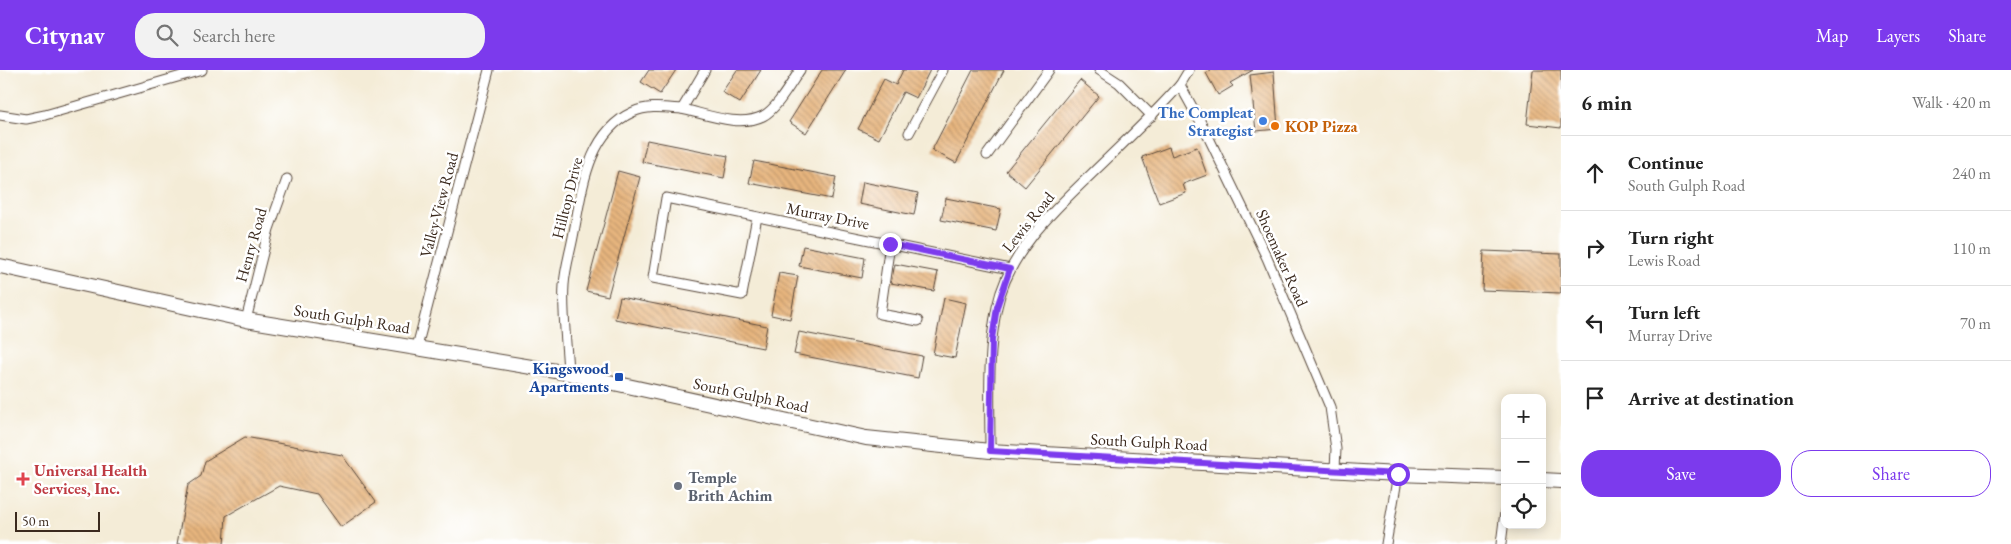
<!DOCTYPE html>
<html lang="en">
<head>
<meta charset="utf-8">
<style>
	:root { --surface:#fff; --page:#f2f2f2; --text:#222; --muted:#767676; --line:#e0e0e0; --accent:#7c3aed }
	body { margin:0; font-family:"EB Garamond",serif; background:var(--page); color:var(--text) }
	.controls { position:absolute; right:15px; bottom:15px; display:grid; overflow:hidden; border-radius:10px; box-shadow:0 2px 12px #0003 }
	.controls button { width:45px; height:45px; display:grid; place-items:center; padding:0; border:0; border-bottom:1px solid var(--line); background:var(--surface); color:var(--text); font:25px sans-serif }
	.scale { position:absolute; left:15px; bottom:12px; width:85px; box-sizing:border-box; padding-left:5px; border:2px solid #3b2a1e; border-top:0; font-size:14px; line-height:18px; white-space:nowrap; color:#3b2a1e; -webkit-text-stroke:4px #fff; paint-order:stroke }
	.stop { position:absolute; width:15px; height:15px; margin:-11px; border:4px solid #7c3aed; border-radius:50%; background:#fff }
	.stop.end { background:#7c3aed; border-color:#fff; box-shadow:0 1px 5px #0008 }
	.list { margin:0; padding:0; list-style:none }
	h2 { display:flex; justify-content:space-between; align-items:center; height:65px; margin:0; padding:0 20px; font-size:21px }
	h2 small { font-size:16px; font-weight:400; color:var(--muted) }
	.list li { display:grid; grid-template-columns:32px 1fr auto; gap:15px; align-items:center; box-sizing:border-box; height:75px; padding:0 20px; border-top:1px solid var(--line) }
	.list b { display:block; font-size:19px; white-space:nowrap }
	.list p { margin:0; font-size:16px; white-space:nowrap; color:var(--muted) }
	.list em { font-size:16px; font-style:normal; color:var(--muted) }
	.actions { display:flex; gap:10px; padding:15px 20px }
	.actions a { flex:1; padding:11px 0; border:1px solid var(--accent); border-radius:20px; text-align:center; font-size:18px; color:var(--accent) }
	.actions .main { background:var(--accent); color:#fff }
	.icon { flex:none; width:28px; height:28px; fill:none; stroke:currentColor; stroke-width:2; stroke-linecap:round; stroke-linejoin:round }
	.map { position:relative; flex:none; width:1561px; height:474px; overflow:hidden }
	header { display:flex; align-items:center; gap:30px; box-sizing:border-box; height:70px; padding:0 25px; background:var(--accent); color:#fff }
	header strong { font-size:24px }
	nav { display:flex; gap:28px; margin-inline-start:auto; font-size:18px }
	.search { width:350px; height:45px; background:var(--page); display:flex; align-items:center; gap:12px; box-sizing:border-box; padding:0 18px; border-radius:20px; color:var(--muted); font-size:19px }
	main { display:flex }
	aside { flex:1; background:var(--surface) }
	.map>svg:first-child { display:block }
</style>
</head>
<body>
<header>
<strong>Citynav</strong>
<div class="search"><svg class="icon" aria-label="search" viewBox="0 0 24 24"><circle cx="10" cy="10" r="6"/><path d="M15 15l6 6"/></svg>Search here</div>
<nav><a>Map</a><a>Layers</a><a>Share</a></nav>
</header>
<main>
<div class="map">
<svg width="1561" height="474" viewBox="0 0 1561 474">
	<defs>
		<pattern id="building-back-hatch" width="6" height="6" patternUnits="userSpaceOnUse" patternTransform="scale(1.25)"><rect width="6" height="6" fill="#e7b57e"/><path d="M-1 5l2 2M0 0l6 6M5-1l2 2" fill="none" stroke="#bc9367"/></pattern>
	</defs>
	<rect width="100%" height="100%" fill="#fff"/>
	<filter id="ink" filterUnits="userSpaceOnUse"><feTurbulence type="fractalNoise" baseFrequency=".02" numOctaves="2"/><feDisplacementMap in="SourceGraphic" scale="10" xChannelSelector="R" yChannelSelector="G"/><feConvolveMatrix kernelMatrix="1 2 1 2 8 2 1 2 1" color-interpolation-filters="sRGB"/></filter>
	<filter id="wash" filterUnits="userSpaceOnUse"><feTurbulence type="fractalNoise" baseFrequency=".0096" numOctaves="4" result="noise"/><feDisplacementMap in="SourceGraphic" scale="20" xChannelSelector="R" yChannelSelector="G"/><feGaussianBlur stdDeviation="1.12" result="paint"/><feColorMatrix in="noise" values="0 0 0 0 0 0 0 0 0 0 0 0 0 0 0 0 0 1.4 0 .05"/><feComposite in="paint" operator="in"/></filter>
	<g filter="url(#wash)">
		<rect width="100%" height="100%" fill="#f4ecd7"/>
		<g id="blocks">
			<g fill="url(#building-back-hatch)">
				<polygon points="649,0 676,0 660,24 641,12"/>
				<polygon points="737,0 761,0 740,33 722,22"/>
				<polygon points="822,0 846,0 806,63 789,52"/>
				<polygon points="903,0 930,0 916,28 903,22 879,69 858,59 884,9 896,15"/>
				<polygon points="973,0 1004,0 956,93 932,80"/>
				<polygon points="1211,0 1253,0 1230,13 1233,16 1218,25 1206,3"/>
				<polygon points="1533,0 1561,0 1561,58 1527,54"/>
				<polygon points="1274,2 1278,59 1256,61 1250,5"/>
				<polygon points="1080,10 1099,26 1025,117 1006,101"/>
				<polygon points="647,70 728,86 724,108 642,92"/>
				<polygon points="1169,77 1172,86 1197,77 1207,105 1183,114 1186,123 1159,133 1142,87"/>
				<polygon points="754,91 836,107 832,129 749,113"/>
				<polygon points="618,101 640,107 608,226 586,221"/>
				<polygon points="863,112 918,123 914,145 859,134"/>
				<polygon points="946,128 1001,139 996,161 941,150"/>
				<polygon points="803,176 865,188 862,208 799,196"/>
				<polygon points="1484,181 1561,184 1561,223 1482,220"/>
				<polygon points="895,194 938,202 934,221 891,213"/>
				<polygon points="779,203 798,206 790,249 771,245"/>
				<polygon points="620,227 767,256 763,278 615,249"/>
				<polygon points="944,228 966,233 955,288 933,284"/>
				<polygon points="799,262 922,286 918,308 794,284"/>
				<polygon points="245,367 342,385 376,432 341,457 317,424 279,416 226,446 224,474 177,474 188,415 201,406 205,391"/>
			</g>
		</g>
	</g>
	<g filter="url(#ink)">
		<use href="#blocks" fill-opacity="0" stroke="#57473a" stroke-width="1"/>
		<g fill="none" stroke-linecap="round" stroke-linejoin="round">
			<g stroke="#57473a" stroke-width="11">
				<g id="minor">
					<polyline points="1099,0 1119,13 1152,46"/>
					<polyline points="1189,0 1180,15 1206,62 1267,188 1330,337 1336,379 1335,399"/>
					<path d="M682 39C706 44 739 58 763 46 777 39 791 13 800 0"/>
					<polyline points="0,45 26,49 45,45 202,0"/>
					<polyline points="909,63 943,0"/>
					<polyline points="987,85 1049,0"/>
					<polyline points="757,147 742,225 653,208 666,128 1010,199"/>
					<polyline points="890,174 880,244 918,251"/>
					<polyline points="246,250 269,159 287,109"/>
					<polyline points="417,277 489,0"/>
					<path d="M568 303C567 276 562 241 564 215 565 199 570 183 573 167 582 123 586 63 633 42 648 35 666 38 682 39L705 0"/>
					<path d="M990 381C990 334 987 283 997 237 1010 175 1065 130 1108 88 1133 64 1157 41 1180 15"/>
					<polyline points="1386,474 1398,404"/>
					<polyline points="1501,474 1505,442"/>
				</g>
			</g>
			<g stroke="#57473a" stroke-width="16">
				<g id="primary">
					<polyline points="0,196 246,250 568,303 866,368 990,381 1398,404 1505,408"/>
					<polyline points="1542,410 1561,411"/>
				</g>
			</g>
			<use href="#minor" stroke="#fff" stroke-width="9"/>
			<use href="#primary" stroke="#fff" stroke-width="14"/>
		</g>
	</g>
	<g fill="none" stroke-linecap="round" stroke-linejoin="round" filter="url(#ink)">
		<polyline stroke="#7c3aed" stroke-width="6" points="890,174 1010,199 997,237 992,269 990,381 1398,404"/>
	</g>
	<circle fill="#3f7fe0" stroke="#fff" stroke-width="2" cx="1263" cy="51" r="5"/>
	<circle fill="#e8710a" stroke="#fff" stroke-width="2" cx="1275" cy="56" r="5"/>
	<rect fill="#1a4fb4" stroke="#fff" stroke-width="2" x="614" y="302" width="10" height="10" rx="2.5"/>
	<path fill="#e0444e" stroke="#fff" stroke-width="2" d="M20.5 401.5h5v5h5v5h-5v5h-5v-5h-5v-5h5z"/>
	<circle fill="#6b7280" stroke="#fff" stroke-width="2" cx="678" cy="416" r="5"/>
	<g text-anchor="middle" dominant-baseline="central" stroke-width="5" stroke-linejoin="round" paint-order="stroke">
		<g font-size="16" font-weight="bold" fill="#366cbe" stroke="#fff" text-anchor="end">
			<text x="1253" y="42">The Compleat<tspan x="1253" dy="18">Strategist</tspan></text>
		</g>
		<g font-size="16" font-weight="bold" fill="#c56008" stroke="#fff" text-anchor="start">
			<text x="1285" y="56">KOP Pizza</text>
		</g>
		<g font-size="16" fill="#3b2a1e" stroke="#fff">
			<text transform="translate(567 128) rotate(-76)">Hilltop Drive</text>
			<text transform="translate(439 135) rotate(-75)">Valley-View Road</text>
			<text transform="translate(828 146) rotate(11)">Murray Drive</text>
			<text transform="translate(1028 152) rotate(-51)">Lewis Road</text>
			<text transform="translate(251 175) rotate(-74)">Henry Road</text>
			<text transform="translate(1282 188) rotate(66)">Shoemaker Road</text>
			<text transform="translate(352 249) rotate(9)">South Gulph Road</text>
			<text transform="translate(751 325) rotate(12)">South Gulph Road</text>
			<text transform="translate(1149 372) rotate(3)">South Gulph Road</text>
		</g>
		<g font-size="16" font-weight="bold" fill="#164399" stroke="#fff" text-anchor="end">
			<text x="609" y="298">Kingswood<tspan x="609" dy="18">Apartments</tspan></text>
		</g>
		<g font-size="16" font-weight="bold" fill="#be3a42" stroke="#fff" text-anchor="start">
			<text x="34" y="400">Universal Health<tspan x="34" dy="18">Services, Inc.</tspan></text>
		</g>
		<g font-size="16" font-weight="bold" fill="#5b616d" stroke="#fff" text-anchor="start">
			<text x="688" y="407">Temple<tspan x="688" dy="18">Brith Achim</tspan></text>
		</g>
	</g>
</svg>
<div class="controls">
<button>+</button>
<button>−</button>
<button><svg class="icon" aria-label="locate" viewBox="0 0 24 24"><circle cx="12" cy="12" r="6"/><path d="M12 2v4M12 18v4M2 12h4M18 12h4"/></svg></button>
</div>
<div class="scale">50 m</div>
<div class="stop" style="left:1398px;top:404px"></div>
<div class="stop end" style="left:890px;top:174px"></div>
</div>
<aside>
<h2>6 min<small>Walk · 420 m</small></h2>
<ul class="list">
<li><svg class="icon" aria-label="ahead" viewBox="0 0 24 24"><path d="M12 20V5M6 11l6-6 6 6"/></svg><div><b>Continue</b><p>South Gulph Road</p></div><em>240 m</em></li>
<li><svg class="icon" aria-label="right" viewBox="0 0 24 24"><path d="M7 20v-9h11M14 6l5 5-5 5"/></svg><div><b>Turn right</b><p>Lewis Road</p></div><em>110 m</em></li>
<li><svg class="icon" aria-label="left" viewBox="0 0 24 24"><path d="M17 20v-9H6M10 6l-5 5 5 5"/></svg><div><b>Turn left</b><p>Murray Drive</p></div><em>70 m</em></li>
<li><svg class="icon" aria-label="arrive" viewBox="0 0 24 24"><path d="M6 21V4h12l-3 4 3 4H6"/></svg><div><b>Arrive at destination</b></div></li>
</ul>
<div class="actions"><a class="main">Save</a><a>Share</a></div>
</aside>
</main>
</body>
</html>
